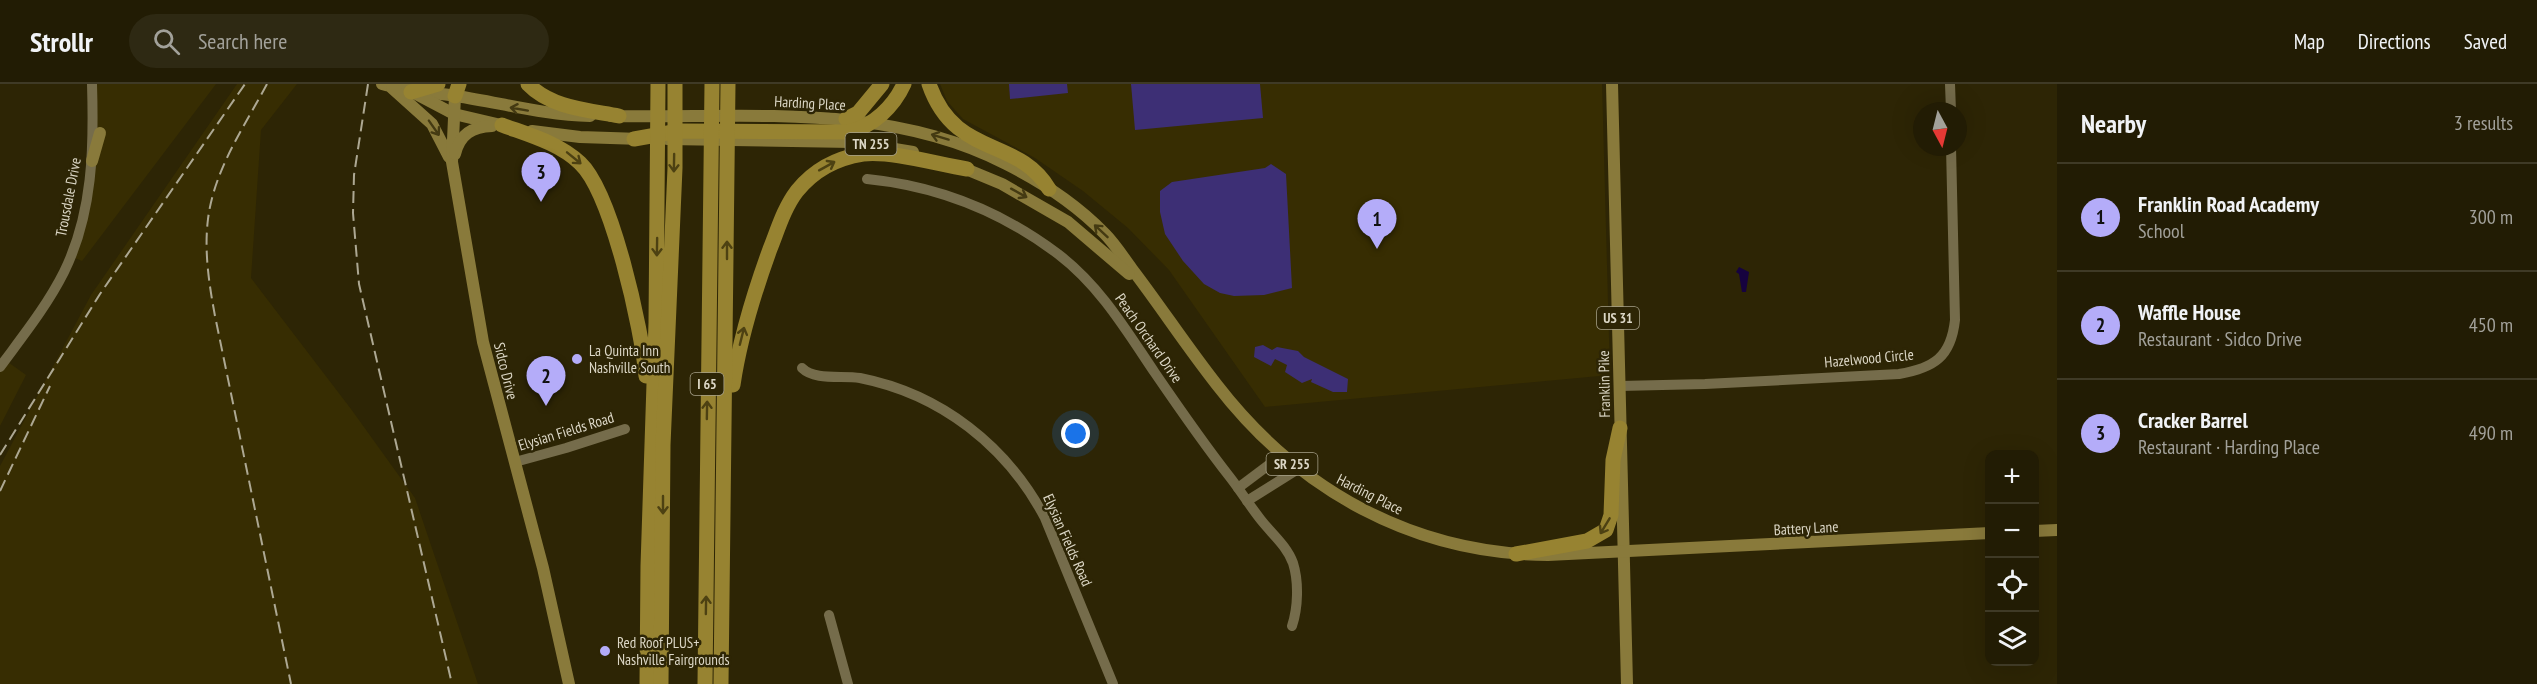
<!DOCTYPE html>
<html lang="en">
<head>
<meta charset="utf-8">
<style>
	:root { --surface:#221c04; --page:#2e2913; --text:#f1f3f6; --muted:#a2a19a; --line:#3f3a26; --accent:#b4acf9 }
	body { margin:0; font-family:"PT Sans Narrow",sans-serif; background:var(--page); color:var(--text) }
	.controls { position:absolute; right:18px; bottom:18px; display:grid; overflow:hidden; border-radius:12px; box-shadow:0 6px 24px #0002 }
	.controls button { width:54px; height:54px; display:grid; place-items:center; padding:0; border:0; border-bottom:2px solid var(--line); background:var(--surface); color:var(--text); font:30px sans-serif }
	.compass { position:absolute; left:1913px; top:18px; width:54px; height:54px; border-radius:50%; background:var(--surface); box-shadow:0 6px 24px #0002; rotate:173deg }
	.you { position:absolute; left:1076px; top:350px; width:21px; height:21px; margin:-15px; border:4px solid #fff; border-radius:50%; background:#1a73e8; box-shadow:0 0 0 9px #1a73e833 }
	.badge { display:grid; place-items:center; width:39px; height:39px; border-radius:50%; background:var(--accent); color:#111; font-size:20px; font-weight:700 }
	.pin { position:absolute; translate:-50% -50px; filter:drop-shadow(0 2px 3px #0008) }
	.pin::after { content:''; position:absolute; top:32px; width:21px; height:18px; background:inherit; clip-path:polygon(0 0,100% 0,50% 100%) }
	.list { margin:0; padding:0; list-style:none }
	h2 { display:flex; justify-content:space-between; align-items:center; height:78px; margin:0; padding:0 24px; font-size:26px }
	h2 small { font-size:20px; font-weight:400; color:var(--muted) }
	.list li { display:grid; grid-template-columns:39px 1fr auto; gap:18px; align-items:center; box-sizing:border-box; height:108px; padding:0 24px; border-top:2px solid var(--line) }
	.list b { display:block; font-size:22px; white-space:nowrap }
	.list p { margin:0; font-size:20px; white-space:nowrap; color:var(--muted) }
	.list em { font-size:20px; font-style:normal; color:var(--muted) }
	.icon { flex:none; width:33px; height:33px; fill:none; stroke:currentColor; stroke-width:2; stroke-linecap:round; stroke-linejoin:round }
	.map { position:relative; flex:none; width:2057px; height:600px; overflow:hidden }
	header { display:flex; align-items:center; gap:36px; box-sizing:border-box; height:84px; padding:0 30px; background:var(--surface); border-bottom:2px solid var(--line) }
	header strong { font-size:28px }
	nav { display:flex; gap:33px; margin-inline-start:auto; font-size:21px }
	.search { width:420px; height:54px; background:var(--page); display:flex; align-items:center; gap:15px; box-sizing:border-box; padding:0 21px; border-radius:33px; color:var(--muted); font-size:22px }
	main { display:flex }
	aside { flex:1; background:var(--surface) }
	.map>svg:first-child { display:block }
</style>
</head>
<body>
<header>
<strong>Strollr</strong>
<div class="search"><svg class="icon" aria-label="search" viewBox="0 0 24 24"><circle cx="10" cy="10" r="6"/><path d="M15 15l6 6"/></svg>Search here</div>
<nav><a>Map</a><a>Directions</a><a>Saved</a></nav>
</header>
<main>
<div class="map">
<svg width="2057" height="600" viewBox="0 0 2057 600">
	<rect width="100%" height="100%" fill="#2d2505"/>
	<g fill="#372d02">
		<polygon points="92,0 216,0 82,177 70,172 85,121"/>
		<polygon points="237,0 297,0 261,46 251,194 351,325 415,414 478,600 0,600 0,382 91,211"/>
		<polygon points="940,0 1602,0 1610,291 1265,323 1169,186 1128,144 1083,107 1035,74 963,35 947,17"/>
		<polygon points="5,276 26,291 0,342 0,283"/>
	</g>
	<g fill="#3d2f75">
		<polygon points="1009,0 1067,0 1068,9 1010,15"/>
		<polygon points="1131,0 1260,0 1263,34 1135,46"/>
		<polygon points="1271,80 1286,90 1292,204 1264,211 1234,212 1220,209 1204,200 1183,177 1165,150 1160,128 1160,107 1172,98 1265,84"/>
		<polygon points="1263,261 1272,266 1277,263 1298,267 1304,273 1348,295 1347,308 1333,308 1311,298 1312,295 1302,299 1285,288 1287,281 1275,275 1271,282 1254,273 1255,263"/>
	</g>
	<polygon fill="#16023f" points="1739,183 1749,188 1746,208 1742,208 1739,190 1736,188"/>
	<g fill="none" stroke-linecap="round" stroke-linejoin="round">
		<g stroke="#756c4b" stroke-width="10">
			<polyline points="1950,0 1951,27"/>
			<path d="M867 95C938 102 1001 127 1058 170 1100 202 1126 246 1155 289 1179 324 1203 359 1229 392 1240 406 1250 422 1261 436 1272 450 1287 462 1293 479 1299 498 1298 524 1292 542"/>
			<path d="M0 283C22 253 47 222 64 188 93 129 94 64 92 0"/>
			<path d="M802 284C815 297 842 291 860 294 941 310 1007 362 1045 434L1113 600"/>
			<path d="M1620 302 1705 300 1899 290C1934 284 1951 273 1955 236L1951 63"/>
			<polyline points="515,378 566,364 625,345"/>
			<polyline points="1238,404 1282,371"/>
			<polyline points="1247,417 1298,385"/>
			<polyline points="829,531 848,600"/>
		</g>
		<g stroke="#897a3b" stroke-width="12">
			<path d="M382 0C407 7 431 8 456 12 502 19 544 31 590 32"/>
			<polyline points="1612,0 1627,600"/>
			<polyline points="392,4 432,40 449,73"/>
			<polyline points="416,10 454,30 509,43"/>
			<polyline points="455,12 452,78 483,258 543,484 569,600"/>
			<path d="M611 32C744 35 884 17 1006 80 1042 98 1077 121 1105 150 1115 160 1123 173 1132 185 1161 223 1187 263 1217 301 1298 406 1413 470 1548 471L1990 449"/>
			<polyline points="532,47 580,53 641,55"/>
			<polyline points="667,55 852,58 913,68"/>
			<path d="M455 70C460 50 472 43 492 42"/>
			<polyline points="92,77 100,49"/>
			<polyline points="961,83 1002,100 1068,138 1129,190"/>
			<polyline points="2034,447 2057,446"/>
		</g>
		<g stroke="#978331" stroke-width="15">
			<path d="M528 0C551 24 588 26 619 32"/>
			<path d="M929 0C955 75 1018 52 1049 105"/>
			<polyline points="411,8 438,0"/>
			<polyline points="455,12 459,0"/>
			<polyline points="846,35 858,29 882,0"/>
			<path d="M502 41C529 51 559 59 580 79 612 109 642 246 646 292"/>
			<path d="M634 55 679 47 848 48C873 43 894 22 904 0"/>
			<path d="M733 301C740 253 754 209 770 165 778 145 784 124 797 107 814 86 837 74 863 70 894 67 936 80 967 85"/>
			<polyline points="1516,470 1587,457 1606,446 1611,431 1613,376 1620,344"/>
			<polyline points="647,600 648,482 656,239 658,0"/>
			<polyline points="661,600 663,361 675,84 675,0"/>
			<polyline points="705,600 712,0"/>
			<polyline points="721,600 728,0"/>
		</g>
		<g stroke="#ada893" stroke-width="2" stroke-dasharray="12 6" stroke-linecap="butt">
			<path d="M267 0C244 43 214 86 208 135 204 167 209 200 215 232L291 600"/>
			<polyline points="368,0 354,91 353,129 359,200 452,600"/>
			<polyline points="0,371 100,210 245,0"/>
			<polyline points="0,407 50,302"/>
		</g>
	</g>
	<defs><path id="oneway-shaft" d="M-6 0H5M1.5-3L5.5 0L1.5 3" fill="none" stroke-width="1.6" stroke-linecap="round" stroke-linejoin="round" transform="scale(1.5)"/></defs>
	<g stroke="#443a12">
		<use href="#oneway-shaft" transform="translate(519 25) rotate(-170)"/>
		<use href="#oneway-shaft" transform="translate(434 44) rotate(55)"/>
		<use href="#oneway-shaft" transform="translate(940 53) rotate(-163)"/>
		<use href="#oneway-shaft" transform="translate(1019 109) rotate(29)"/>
		<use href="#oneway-shaft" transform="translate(1101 147) rotate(-137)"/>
	</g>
	<g stroke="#4d4112">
		<use href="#oneway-shaft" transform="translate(574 74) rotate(39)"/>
		<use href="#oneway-shaft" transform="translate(674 79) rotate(91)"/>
		<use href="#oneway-shaft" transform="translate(827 82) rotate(-29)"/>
		<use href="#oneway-shaft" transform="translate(657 163) rotate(91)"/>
		<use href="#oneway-shaft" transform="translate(727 166) rotate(-90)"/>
		<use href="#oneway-shaft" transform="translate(742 252) rotate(-76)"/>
		<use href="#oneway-shaft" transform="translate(707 326) rotate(-89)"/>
		<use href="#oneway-shaft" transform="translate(663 421) rotate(90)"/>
		<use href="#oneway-shaft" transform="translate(1605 442) rotate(121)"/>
		<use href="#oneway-shaft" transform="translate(706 521) rotate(-89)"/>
	</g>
	<g fill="#b4acf9" stroke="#2d2505" stroke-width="2">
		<circle cx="577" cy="275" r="6"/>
		<circle cx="605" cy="567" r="6"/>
	</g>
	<g text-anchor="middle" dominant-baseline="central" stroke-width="5" stroke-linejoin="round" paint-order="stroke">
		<g fill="#2d2505" stroke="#a8a28c" stroke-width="1.5">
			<rect x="845.5" y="49" width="51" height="22" rx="4.5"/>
			<rect x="1597" y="223" width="42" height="22" rx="4.5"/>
			<rect x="690.5" y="289" width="33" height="22" rx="4.5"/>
			<rect x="1266.5" y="369" width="51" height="22" rx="4.5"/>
		</g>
		<g font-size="14" font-weight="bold" fill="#dcd7c6">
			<text x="871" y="60">TN 255</text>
			<text x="1618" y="234">US 31</text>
			<text x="707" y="300">I 65</text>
			<text x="1292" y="380">SR 255</text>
		</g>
		<g font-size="15" fill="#dcd7c6" stroke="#2d2505">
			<text transform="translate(810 19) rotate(3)">Harding Place</text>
			<text transform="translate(68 113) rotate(-79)">Trousdale Drive</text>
			<text transform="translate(1149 254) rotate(55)">Peach Orchard Drive</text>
			<text transform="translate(1869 274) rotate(-5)">Hazelwood Circle</text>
			<text transform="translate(506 287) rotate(76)">Sidco Drive</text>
			<text transform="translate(1604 300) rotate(-91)">Franklin Pike</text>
			<text transform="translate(566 347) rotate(-17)">Elysian Fields Road</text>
			<text transform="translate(1370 410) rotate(27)">Harding Place</text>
			<text transform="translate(1806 444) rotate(-3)">Battery Lane</text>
			<text transform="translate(1068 456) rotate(66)">Elysian Fields Road</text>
		</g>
		<g font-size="15" fill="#dcd7c6" stroke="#2d2505" text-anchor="start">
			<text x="589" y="266">La Quinta Inn<tspan x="589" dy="17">Nashville South</tspan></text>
			<text x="617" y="558">Red Roof PLUS+<tspan x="617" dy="17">Nashville Fairgrounds</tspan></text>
		</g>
	</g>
</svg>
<div class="controls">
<button>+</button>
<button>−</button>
<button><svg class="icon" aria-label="locate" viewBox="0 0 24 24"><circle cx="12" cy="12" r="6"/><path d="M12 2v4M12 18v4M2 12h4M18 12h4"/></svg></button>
<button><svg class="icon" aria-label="layers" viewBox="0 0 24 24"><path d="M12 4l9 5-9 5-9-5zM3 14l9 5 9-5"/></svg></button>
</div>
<svg class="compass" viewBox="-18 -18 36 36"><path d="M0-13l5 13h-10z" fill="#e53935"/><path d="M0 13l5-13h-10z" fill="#a2a19a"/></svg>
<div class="you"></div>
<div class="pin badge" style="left:1377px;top:165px">1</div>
<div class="pin badge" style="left:546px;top:322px">2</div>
<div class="pin badge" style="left:541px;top:118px">3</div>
</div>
<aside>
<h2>Nearby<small>3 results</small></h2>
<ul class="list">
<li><span class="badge">1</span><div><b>Franklin Road Academy</b><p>School</p></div><em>300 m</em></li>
<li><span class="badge">2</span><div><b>Waffle House</b><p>Restaurant · Sidco Drive</p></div><em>450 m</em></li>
<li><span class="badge">3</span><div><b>Cracker Barrel</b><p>Restaurant · Harding Place</p></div><em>490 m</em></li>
</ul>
</aside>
</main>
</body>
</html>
